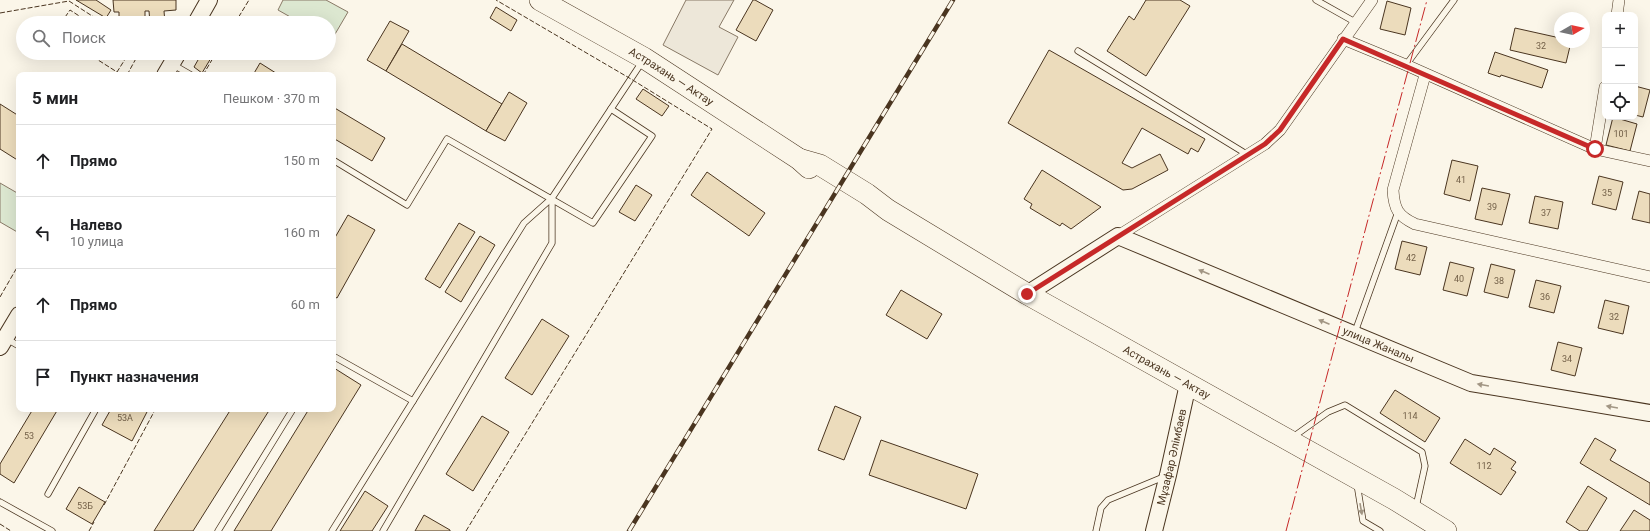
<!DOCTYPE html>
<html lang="ru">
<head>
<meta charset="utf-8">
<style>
	:root { --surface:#fff; --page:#f6f6f6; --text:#202124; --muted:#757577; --line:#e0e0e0 }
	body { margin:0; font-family:Roboto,sans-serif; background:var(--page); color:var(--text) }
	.controls { position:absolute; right:12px; top:12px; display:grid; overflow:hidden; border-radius:8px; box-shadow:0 4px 16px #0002 }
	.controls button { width:36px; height:36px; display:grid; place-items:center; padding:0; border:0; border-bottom:1px solid var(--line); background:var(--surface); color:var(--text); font:20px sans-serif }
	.compass { position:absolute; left:1554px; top:12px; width:36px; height:36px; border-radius:50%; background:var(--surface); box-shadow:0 4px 16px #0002; rotate:81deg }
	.stop { position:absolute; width:12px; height:12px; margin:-9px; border:3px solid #c62828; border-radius:50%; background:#fff }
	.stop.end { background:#c62828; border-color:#fff; box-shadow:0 1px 4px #0008 }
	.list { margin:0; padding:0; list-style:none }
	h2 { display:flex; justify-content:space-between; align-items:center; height:52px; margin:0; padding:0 16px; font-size:17px }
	h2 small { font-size:13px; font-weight:400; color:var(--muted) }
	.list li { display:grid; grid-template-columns:26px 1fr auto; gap:12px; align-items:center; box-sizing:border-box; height:72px; padding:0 16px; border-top:1px solid var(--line) }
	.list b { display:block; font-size:15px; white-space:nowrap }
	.list p { margin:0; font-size:13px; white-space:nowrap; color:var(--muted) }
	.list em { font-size:13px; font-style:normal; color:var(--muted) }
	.icon { flex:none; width:22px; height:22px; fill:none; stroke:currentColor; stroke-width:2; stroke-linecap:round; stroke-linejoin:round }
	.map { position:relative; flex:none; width:1650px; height:531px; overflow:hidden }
	.search { position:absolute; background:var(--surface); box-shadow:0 4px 16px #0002; left:16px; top:16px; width:320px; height:44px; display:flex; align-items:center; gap:10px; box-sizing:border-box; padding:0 14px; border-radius:22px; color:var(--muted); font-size:15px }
	.panel { position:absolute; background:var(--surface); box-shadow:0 4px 16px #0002; left:16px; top:72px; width:320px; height:340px; border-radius:8px }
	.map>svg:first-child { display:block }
</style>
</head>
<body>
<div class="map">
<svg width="1650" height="531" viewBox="0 0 1650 531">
	<rect width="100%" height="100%" fill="#fbf6e9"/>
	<g fill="#dce7d0" stroke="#887966">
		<polygon points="283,0 326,0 348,12 331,41 329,40 329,23 301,23 278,10"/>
		<polygon points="0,183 19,194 19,233 0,222"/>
	</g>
	<polygon fill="#ede7d9" stroke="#887966" points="686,0 734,0 719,27 738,37 718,75 663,45"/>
	<g fill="#ecdcbc" stroke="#4a3520">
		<polygon points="76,0 96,0 111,10 106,18"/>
		<polygon points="113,0 176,0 176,10 164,11 165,23 150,23 149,11 145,11 145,23 119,23 119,12 114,12"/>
		<polygon points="753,0 755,0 773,10 756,41 736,30"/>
		<polygon points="1146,0 1180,0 1190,6 1146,76 1107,51 1129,16 1134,20"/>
		<polygon points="1387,1 1411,8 1405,35 1380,29"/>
		<polygon points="496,7 517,20 511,31 490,18"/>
		<polygon points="390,21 409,31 386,71 367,60"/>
		<polygon points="1515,28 1560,38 1560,42 1571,42 1566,63 1510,50"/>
		<polygon points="402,44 502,104 486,131 386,71"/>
		<polygon points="1049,50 1205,139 1198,152 1191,148 1188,154 1142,128 1122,163 1132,168 1160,154 1168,170 1132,189 1123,190 1008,123"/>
		<polygon points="1495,52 1548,70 1542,88 1501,75 1500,77 1488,73"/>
		<polygon points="202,53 214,53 202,73 194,67"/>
		<polygon points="260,63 279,75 253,75"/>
		<polygon points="1635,86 1650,90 1643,117 1635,115"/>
		<polygon points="643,89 669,106 662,116 636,99"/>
		<polygon points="509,92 527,103 505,141 486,131"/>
		<polygon points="0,104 19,116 19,161 0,149"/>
		<polygon points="333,107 385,138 372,161 333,138"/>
		<polygon points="1613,117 1637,124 1630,151 1606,145"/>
		<polygon points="1452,160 1478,166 1470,201 1444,194"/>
		<polygon points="1042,170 1101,207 1071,229 1062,223 1060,226 1030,208 1032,204 1024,199"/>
		<polygon points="707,172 765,213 749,236 691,195"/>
		<polygon points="1599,176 1623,182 1616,210 1592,204"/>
		<polygon points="636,185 652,195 635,221 619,212"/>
		<polygon points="1482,188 1510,194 1502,225 1475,219"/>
		<polygon points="1639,191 1650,194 1650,223 1632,219"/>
		<polygon points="1535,196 1563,202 1558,229 1529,223"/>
		<polygon points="348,215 375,230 337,298 333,296 333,241"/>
		<polygon points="459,223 475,232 440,288 425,279"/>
		<polygon points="480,236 495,245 461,302 445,292"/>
		<polygon points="1402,241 1427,247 1420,275 1395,269"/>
		<polygon points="1450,262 1474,268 1467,296 1443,290"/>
		<polygon points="1491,264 1515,270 1508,298 1484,292"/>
		<polygon points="1536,280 1561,286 1554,313 1529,307"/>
		<polygon points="901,290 942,314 927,339 886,315"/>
		<polygon points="1605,300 1629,306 1623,334 1598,328"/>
		<polygon points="542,319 569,336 532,395 505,378"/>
		<polygon points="1558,342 1582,348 1575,376 1551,370"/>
		<polygon points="334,368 361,385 271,531 234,531 309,409 333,409"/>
		<polygon points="1395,390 1440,418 1425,442 1380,413"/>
		<polygon points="835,406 861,417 844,460 818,450"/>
		<polygon points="33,409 58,409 14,483 0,474 0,464"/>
		<polygon points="111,409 145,409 148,410 132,441 102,425"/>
		<polygon points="231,409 270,409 193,531 154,531"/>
		<polygon points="482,416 509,432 473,491 446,474"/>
		<polygon points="1595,438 1616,450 1610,460 1650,483 1650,505 1580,463"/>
		<polygon points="1465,439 1490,455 1494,448 1516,462 1511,469 1516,472 1501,495 1450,463"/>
		<polygon points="881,440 978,474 966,509 869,475"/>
		<polygon points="1588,486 1607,498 1587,531 1580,531 1566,522"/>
		<polygon points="79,487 105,502 92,524 66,509"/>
		<polygon points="365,491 388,506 372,531 340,531"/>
		<polygon points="1634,510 1650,520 1650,531 1620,531"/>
		<polygon points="424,515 450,530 450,531 415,531"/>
	</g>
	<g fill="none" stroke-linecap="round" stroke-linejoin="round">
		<g stroke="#4a3520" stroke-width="7">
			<g id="lane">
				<polyline points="1316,0 1355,22"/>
				<polyline points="1078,51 1248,155"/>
				<polyline points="172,64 191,75"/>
				<polyline points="1406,65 1454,0"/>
				<polyline points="333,160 407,205 447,139 593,223 652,136 611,109"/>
				<polyline points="1355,332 1398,212"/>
				<polyline points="7,339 19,346"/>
				<polyline points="333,356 413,401"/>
				<polyline points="1293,437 1328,412 1345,405 1422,452 1425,466 1416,507"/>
				<polyline points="1357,484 1363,521 1380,531"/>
				<polyline points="48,494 96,409"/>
				<polyline points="0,502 52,531"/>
				<polyline points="218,531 293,409"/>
				<polyline points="332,531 524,223 552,198 642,62"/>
				<polyline points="383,531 552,243 552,198"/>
				<polyline points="1096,531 1101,508 1108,500 1166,476"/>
			</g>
		</g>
		<g stroke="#4a3520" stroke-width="12">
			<g id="street">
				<polyline points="1617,15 1619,0"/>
				<polyline points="1343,39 1406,65 1595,149 1650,161"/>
				<path d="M1425 75 1393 190C1394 209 1398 216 1415 224L1650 277"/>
				<polyline points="1595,149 1605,87"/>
				<polyline points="1118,236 1265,144 1280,130 1372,0"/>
			</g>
		</g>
		<g stroke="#4a3520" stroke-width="18">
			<g id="secondary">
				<polyline points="196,23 209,0"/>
				<polyline points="165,75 178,53"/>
				<path id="s1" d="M1027 294 1118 236 1471 383 1650 413"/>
				<polyline points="0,347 19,315"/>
				<path id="s2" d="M1154 531 1168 475 1188 384"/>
			</g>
		</g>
		<g stroke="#4a3520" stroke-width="22">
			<g id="highway">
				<path id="s3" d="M540 0 644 58 799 159 809 168"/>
				<path id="s4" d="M799 159 820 165 867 194 888 210 1027 294 1394 499 1446 531"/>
			</g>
		</g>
		<use href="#lane" stroke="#fbf6e9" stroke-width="5.5"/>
		<use href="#street" stroke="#fbf6e9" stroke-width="11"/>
		<use href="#secondary" stroke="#fbf6e9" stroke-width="16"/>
		<use href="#highway" stroke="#fbf6e9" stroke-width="21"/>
		<g stroke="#4a3520" stroke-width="4.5">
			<polyline id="rail" points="629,531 953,0"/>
		</g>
		<use href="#rail" stroke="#fbf6e9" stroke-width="3" stroke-dasharray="9" stroke-linecap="butt"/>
		<g stroke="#4a3520" stroke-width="1" stroke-dasharray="5 2" stroke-linecap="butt">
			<polyline points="0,13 69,1 103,23"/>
			<polyline points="61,23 70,10 90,23"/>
			<polyline points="235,23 249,0"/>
			<polyline points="87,53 117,72 129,53"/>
			<polyline points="127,75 139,53"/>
			<polyline points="203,75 216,53"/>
			<polyline points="0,297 19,264"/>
			<polyline points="104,505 155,410 153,409"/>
			<polyline points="0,524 11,531"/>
			<polyline points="89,531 94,522"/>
			<polyline points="466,531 712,129 631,79 496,0"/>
		</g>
		<polyline stroke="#c62828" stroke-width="1" stroke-dasharray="14 3 2 3" stroke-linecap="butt" points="1286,531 1371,208 1427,0"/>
	</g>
	<defs><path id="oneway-solid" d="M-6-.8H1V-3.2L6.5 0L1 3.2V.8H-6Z"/></defs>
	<g fill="#a29684">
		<use href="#oneway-solid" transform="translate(1204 272) rotate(-157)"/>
		<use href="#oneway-solid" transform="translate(1324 322) rotate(-157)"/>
		<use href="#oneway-solid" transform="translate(1483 385) rotate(-170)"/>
		<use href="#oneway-solid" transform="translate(1612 407) rotate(-170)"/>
		<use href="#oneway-solid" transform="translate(1361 509) rotate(80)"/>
	</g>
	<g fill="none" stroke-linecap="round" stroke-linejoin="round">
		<polyline stroke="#c62828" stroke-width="5" points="1027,294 1265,144 1280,130 1343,39 1595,149"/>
	</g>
	<g text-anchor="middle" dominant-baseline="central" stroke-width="3" stroke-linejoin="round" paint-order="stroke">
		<g font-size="9" fill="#725f47">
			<text x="1541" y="46">32</text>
			<text x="1621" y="134">101</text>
			<text x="1461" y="180">41</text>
			<text x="1607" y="193">35</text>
			<text x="1492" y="207">39</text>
			<text x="1546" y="213">37</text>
			<text x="1411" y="258">42</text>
			<text x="1459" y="279">40</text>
			<text x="1499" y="281">38</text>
			<text x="1545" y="297">36</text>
			<text x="1614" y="317">32</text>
			<text x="1567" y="359">34</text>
			<text x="1410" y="416">114</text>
			<text x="125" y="418">53А</text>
			<text x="29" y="436">53</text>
			<text x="1484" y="466">112</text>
			<text x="85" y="506">53Б</text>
		</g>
		<g font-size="11" fill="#4a3520" stroke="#fbf6e9">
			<text stroke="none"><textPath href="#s3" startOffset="152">Астрахань — Актау</textPath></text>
			<text stroke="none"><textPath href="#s1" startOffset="390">улица Жаналы</textPath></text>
			<text stroke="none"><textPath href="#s4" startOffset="426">Астрахань — Актау</textPath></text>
			<text stroke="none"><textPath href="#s2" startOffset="76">Мұзафар Әлімбаев</textPath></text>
		</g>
	</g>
</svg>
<div class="controls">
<button>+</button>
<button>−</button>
<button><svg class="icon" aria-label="locate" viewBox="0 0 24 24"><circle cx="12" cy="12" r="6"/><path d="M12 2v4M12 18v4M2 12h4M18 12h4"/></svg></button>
</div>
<svg class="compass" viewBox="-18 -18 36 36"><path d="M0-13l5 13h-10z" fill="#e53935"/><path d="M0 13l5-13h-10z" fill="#757577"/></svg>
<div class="stop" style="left:1595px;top:149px"></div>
<div class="stop end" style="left:1027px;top:294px"></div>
<div class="search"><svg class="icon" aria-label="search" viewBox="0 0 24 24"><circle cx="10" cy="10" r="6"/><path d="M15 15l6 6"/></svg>Поиск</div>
<section class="panel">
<h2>5 мин<small>Пешком · 370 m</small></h2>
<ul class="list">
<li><svg class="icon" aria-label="ahead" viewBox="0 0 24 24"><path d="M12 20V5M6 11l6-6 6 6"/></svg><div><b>Прямо</b></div><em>150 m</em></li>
<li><svg class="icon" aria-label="left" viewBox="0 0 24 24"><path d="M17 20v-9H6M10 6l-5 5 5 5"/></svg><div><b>Налево</b><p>10 улица</p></div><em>160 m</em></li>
<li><svg class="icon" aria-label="ahead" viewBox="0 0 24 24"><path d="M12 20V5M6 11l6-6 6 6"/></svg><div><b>Прямо</b></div><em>60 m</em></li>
<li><svg class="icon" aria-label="arrive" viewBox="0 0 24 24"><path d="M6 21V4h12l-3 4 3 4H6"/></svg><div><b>Пункт назначения</b></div></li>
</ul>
</section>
</div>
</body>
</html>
